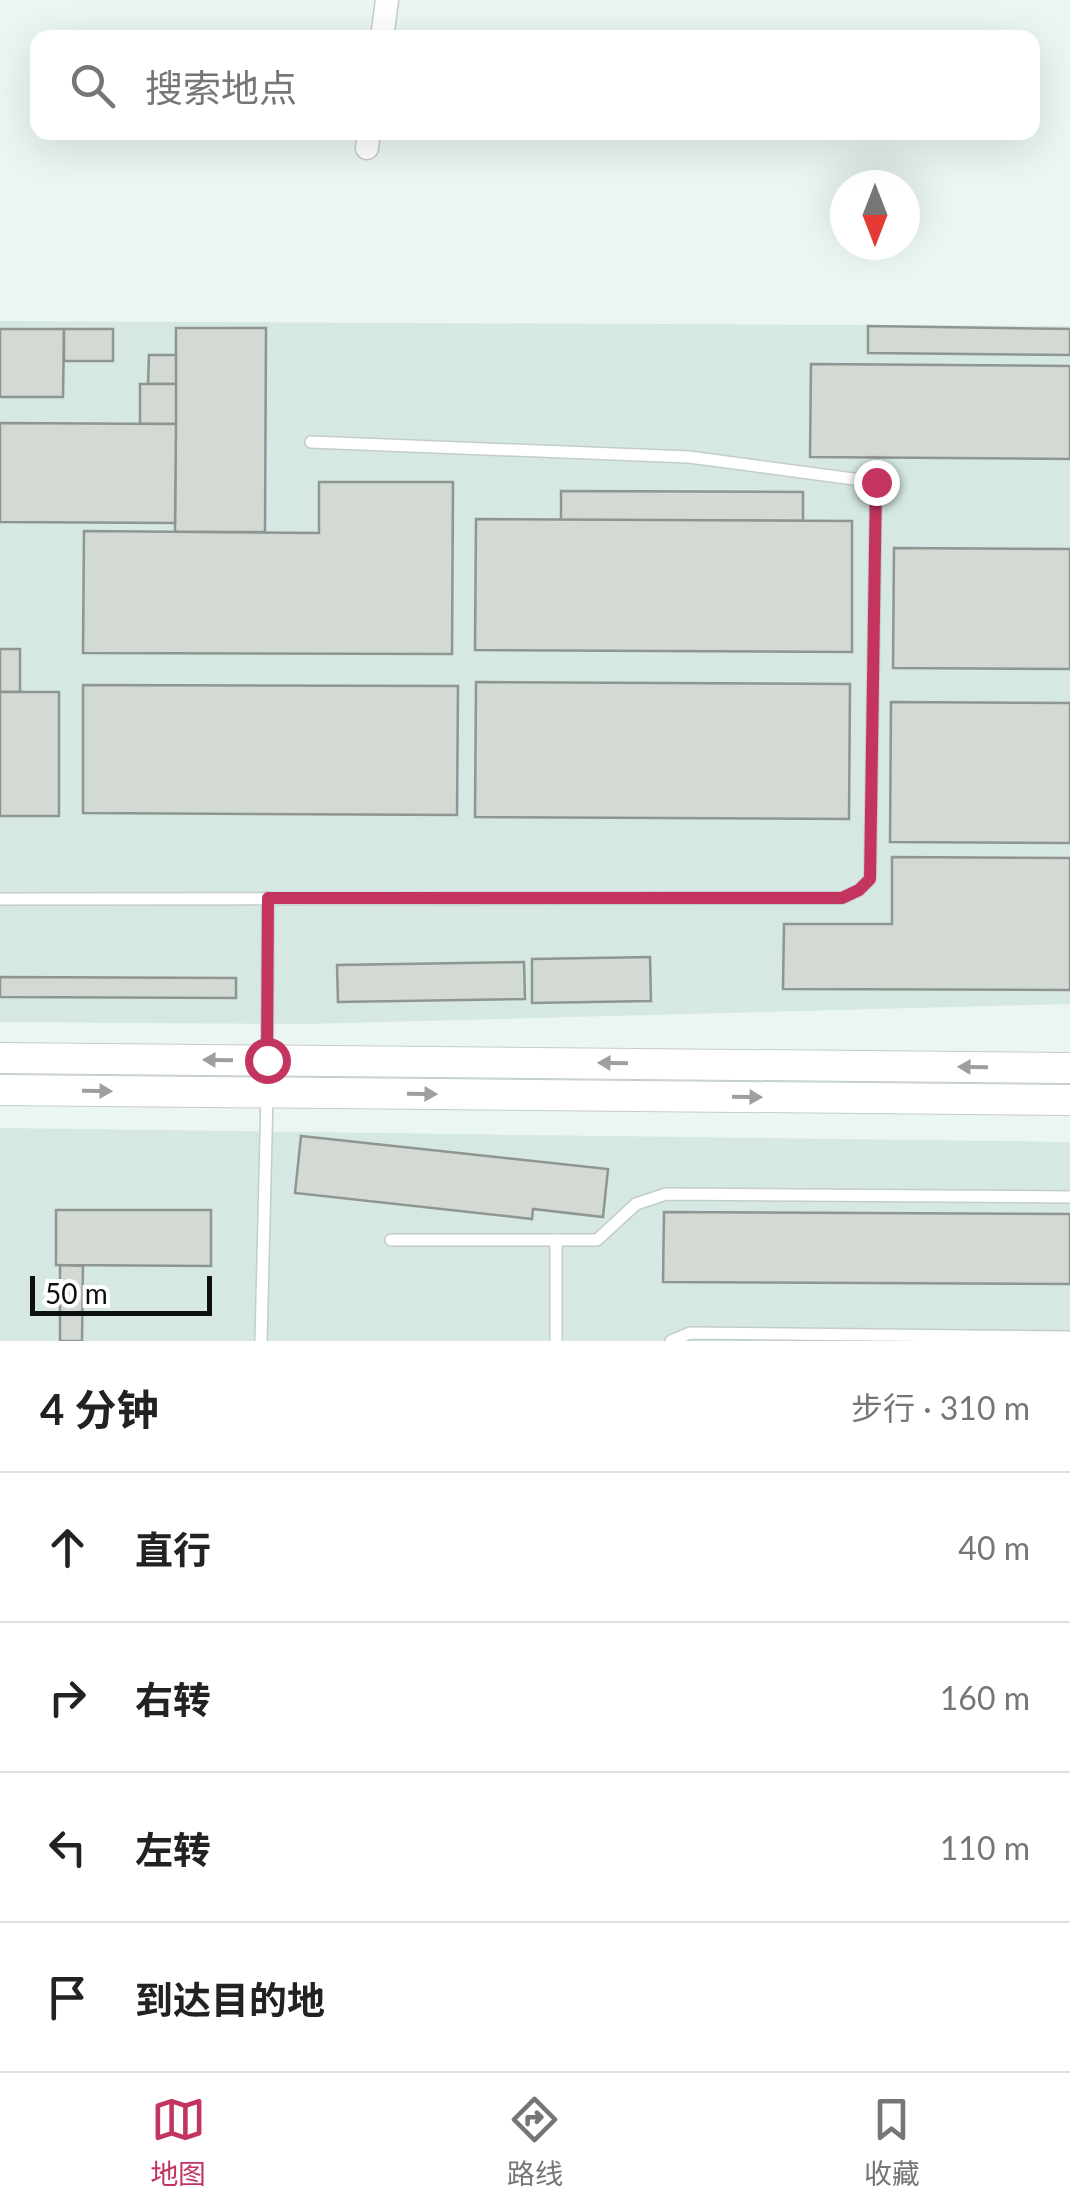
<!DOCTYPE html>
<html lang="zh">
<head>
<meta charset="utf-8">
<style>
	:root { --surface:#fff; --page:#f6f6f6; --text:#222; --muted:#767676; --line:#e0e0e0; --accent:#c3355e }
	body { margin:0; font-family:Lato,"Noto Sans SC",sans-serif; background:var(--page); color:var(--text) }
	.compass { position:absolute; left:830px; top:170px; width:90px; height:90px; border-radius:50%; background:var(--surface); box-shadow:0 10px 40px #0002; rotate:180deg }
	.scale { position:absolute; left:30px; bottom:25px; width:182px; box-sizing:border-box; padding-left:10px; border:5px solid #0d100f; border-top:0; font-size:28px; line-height:35px; white-space:nowrap; color:#0d100f; -webkit-text-stroke:8px #fff; paint-order:stroke }
	.stop { position:absolute; width:30px; height:30px; margin:-22px; border:8px solid #c3355e; border-radius:50%; background:#fff }
	.stop.end { background:#c3355e; border-color:#fff; box-shadow:0 2px 10px #0008 }
	.list { margin:0; padding:0; list-style:none }
	h2 { display:flex; justify-content:space-between; align-items:center; height:130px; margin:0; padding:0 40px; font-size:42px }
	h2 small { font-size:32px; font-weight:400; color:var(--muted) }
	.list li { display:grid; grid-template-columns:65px 1fr auto; gap:30px; align-items:center; box-sizing:border-box; height:150px; padding:0 40px; border-top:2px solid var(--line) }
	.list b { display:block; font-size:38px; white-space:nowrap }
	.list em { font-size:32px; font-style:normal; color:var(--muted) }
	.icon { flex:none; width:55px; height:55px; fill:none; stroke:currentColor; stroke-width:2; stroke-linecap:round; stroke-linejoin:round }
	.map { position:relative; flex:none; width:1070px; height:1341px; overflow:hidden }
	.search { position:absolute; background:var(--surface); box-shadow:0 10px 40px #0002; left:30px; right:30px; top:30px; height:110px; display:flex; align-items:center; gap:25px; box-sizing:border-box; padding:0 35px; border-radius:20px; color:var(--muted); font-size:38px }
	.sheet { height:730px; background:var(--surface) }
	nav { display:flex; justify-content:space-around; align-items:center; box-sizing:border-box; height:140px; border-top:2px solid var(--line); background:var(--surface); font-size:28px; color:var(--muted) }
	nav a { display:grid; justify-items:center; gap:5px }
	nav .on { color:var(--accent) }
	.map>svg:first-child { display:block }
</style>
</head>
<body>
<div class="map">
<svg width="1070" height="1341" viewBox="0 0 1070 1341">
	<rect width="100%" height="100%" fill="#ebf6f4"/>
	<g fill="#d5e8e4">
		<polygon points="0,321 1070,326 1070,1004 306,1024 0,1022"/>
		<polygon points="0,1128 1070,1142 1070,1341 0,1341"/>
	</g>
	<g fill="#d3dad4" stroke="#8f9590" stroke-width="2.5">
		<polygon points="868,326 1070,329 1070,355 868,353"/>
		<polygon points="176,328 266,328 265,532 175,532"/>
		<polygon points="0,329 64,329 63,397 0,397"/>
		<rect x="64" y="329" width="49" height="32"/>
		<polygon points="149,355 176,355 176,384 148,384"/>
		<polygon points="811,364 1070,366 1070,459 810,457"/>
		<rect x="140" y="384" width="36" height="40"/>
		<polygon points="0,423 176,424 175,523 0,522"/>
		<polygon points="319,482 453,482 452,654 83,653 84,531 319,533"/>
		<polygon points="561,491 803,492 803,521 561,520"/>
		<polygon points="476,519 852,521 852,652 475,650"/>
		<polygon points="894,548 1070,549 1070,669 893,668"/>
		<rect x="0" y="649" width="20" height="43"/>
		<polygon points="476,682 850,684 849,819 475,817"/>
		<polygon points="83,685 458,686 457,815 83,813"/>
		<rect x="0" y="692" width="59" height="124"/>
		<polygon points="891,702 1070,703 1070,843 890,842"/>
		<polygon points="892,857 1070,858 1070,990 783,989 784,924 892,924"/>
		<polygon points="650,957 651,1001 532,1003 532,959"/>
		<polygon points="524,962 525,999 338,1002 337,965"/>
		<polygon points="0,977 236,978 236,998 0,997"/>
		<polygon points="301,1136 608,1169 603,1217 533,1209 532,1219 295,1193"/>
		<polygon points="56,1210 211,1210 211,1266 56,1265"/>
		<polygon points="664,1212 1070,1214 1070,1284 663,1282"/>
		<polygon points="60,1265 83,1266 82,1341 60,1341"/>
	</g>
	<g fill="none" stroke-linecap="round" stroke-linejoin="round">
		<g stroke="#c3cdcb" stroke-width="14">
			<g id="service">
				<polyline points="0,899 842,898 859,890 870,879 876,482 689,457 311,442"/>
				<polyline points="267,1059 268,898"/>
				<polyline points="391,1240 597,1240 636,1204 666,1194 1070,1197"/>
				<polyline points="261,1341 267,1095"/>
				<polyline points="556,1341 556,1240"/>
				<polyline points="671,1341 690,1333 1067,1337"/>
			</g>
		</g>
		<g stroke="#c3cdcb" stroke-width="25">
			<g id="minor">
				<polyline points="382,38 387,0"/>
				<polyline points="367,148 369,132"/>
			</g>
		</g>
		<g stroke="#c3cdcb" stroke-width="32">
			<g id="tertiary">
				<polyline points="0,1058 1070,1068"/>
				<polyline points="0,1090 1070,1100"/>
			</g>
		</g>
		<use href="#service" stroke="#fff" stroke-width="11"/>
		<use href="#minor" stroke="#fff" stroke-width="22"/>
		<use href="#tertiary" stroke="#fff" stroke-width="30"/>
	</g>
	<defs><path id="oneway-solid" d="M-6-.8H1V-3.2L6.5 0L1 3.2V.8H-6Z" transform="scale(2.5)"/></defs>
	<g fill="#9e9f9f">
		<use href="#oneway-solid" transform="translate(218 1060) rotate(-179)"/>
		<use href="#oneway-solid" transform="translate(613 1063) rotate(-179)"/>
		<use href="#oneway-solid" transform="translate(973 1067) rotate(-179)"/>
		<use href="#oneway-solid" transform="translate(97 1091) rotate(1)"/>
		<use href="#oneway-solid" transform="translate(422 1094) rotate(1)"/>
		<use href="#oneway-solid" transform="translate(747 1097) rotate(1)"/>
	</g>
	<g fill="none" stroke-linecap="round" stroke-linejoin="round">
		<polyline stroke="#c3355e" stroke-width="12" points="267,1060 268,898 842,898 859,890 870,879 876,482"/>
	</g>
</svg>
<svg class="compass" viewBox="-18 -18 36 36"><path d="M0-13l5 13h-10z" fill="#e53935"/><path d="M0 13l5-13h-10z" fill="#767676"/></svg>
<div class="scale">50 m</div>
<div class="stop" style="left:267px;top:1060px"></div>
<div class="stop end" style="left:876px;top:482px"></div>
<div class="search"><svg class="icon" aria-label="search" viewBox="0 0 24 24"><circle cx="10" cy="10" r="6"/><path d="M15 15l6 6"/></svg>搜索地点</div>
</div>
<section class="sheet">
<h2>4 分钟<small>步行 · 310 m</small></h2>
<ul class="list">
<li><svg class="icon" aria-label="ahead" viewBox="0 0 24 24"><path d="M12 20V5M6 11l6-6 6 6"/></svg><div><b>直行</b></div><em>40 m</em></li>
<li><svg class="icon" aria-label="right" viewBox="0 0 24 24"><path d="M7 20v-9h11M14 6l5 5-5 5"/></svg><div><b>右转</b></div><em>160 m</em></li>
<li><svg class="icon" aria-label="left" viewBox="0 0 24 24"><path d="M17 20v-9H6M10 6l-5 5 5 5"/></svg><div><b>左转</b></div><em>110 m</em></li>
<li><svg class="icon" aria-label="arrive" viewBox="0 0 24 24"><path d="M6 21V4h12l-3 4 3 4H6"/></svg><div><b>到达目的地</b></div></li>
</ul>
</section>
<nav>
<a class="on"><svg class="icon" aria-label="map" viewBox="0 0 24 24"><path d="M3 6l6-2 6 2 6-2v14l-6 2-6-2-6 2zM9 4v14M15 6v14"/></svg>地图</a>
<a><svg class="icon" aria-label="directions" viewBox="0 0 24 24"><path d="M12 3l9 9-9 9-9-9zM9 14v-3h6M13 9l2 2-2 2"/></svg>路线</a>
<a><svg class="icon" aria-label="saved" viewBox="0 0 24 24"><path d="M7 4h10v16l-5-4-5 4z"/></svg>收藏</a>
</nav>
</body>
</html>
